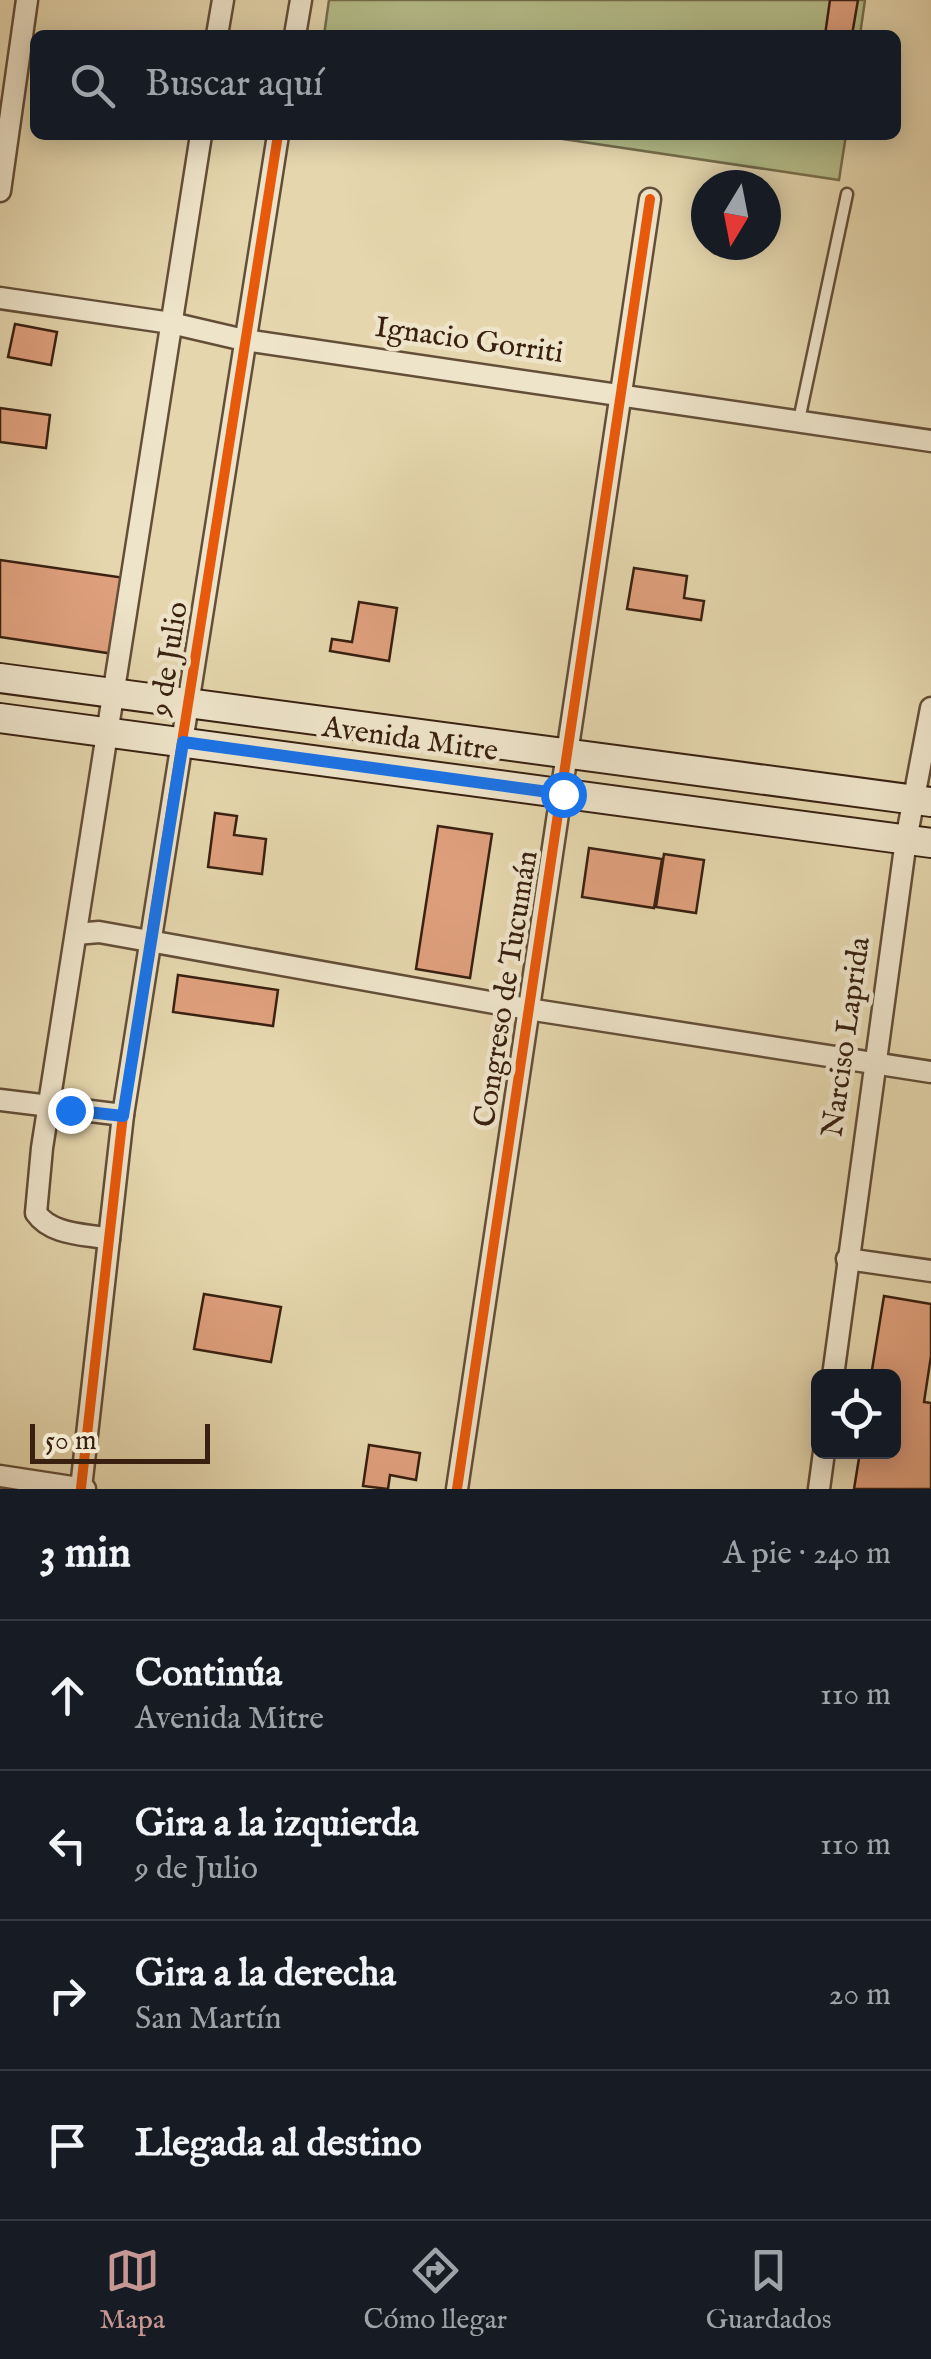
<!DOCTYPE html>
<html lang="es">
<head>
<meta charset="utf-8">
<style>
	:root { --surface:#171b24; --page:#242831; --text:#f1f3f6; --muted:#9ea1a6; --line:#363941; --accent:#c59692 }
	body { margin:0; font-family:"IM FELL English",serif; background:var(--page); color:var(--text) }
	.controls { position:absolute; right:30px; bottom:30px; display:grid; overflow:hidden; border-radius:15px; box-shadow:0 5px 25px #0003 }
	.controls button { width:90px; height:90px; display:grid; place-items:center; padding:0; border:0; border-bottom:2px solid var(--line); background:var(--surface); color:var(--text); font:50px sans-serif }
	.compass { position:absolute; left:691px; top:170px; width:90px; height:90px; border-radius:50%; background:var(--surface); box-shadow:0 5px 25px #0003; rotate:190deg }
	.scale { position:absolute; left:30px; bottom:25px; width:180px; box-sizing:border-box; padding-left:10px; border:5px solid #392011; border-top:0; font-size:28px; line-height:35px; white-space:nowrap; color:#392011; -webkit-text-stroke:8px #eee4ca; paint-order:stroke }
	.stop { position:absolute; width:30px; height:30px; margin:-22px; border:8px solid #1a73e8; border-radius:50%; background:#fff }
	.stop.end { background:#1a73e8; border-color:#fff; box-shadow:0 2px 10px #0008 }
	.list { margin:0; padding:0; list-style:none }
	h2 { display:flex; justify-content:space-between; align-items:center; height:130px; margin:0; padding:0 40px; font-size:42px }
	h2 small { font-size:32px; font-weight:400; color:var(--muted) }
	.list li { display:grid; grid-template-columns:65px 1fr auto; gap:30px; align-items:center; box-sizing:border-box; height:150px; padding:0 40px; border-top:2px solid var(--line) }
	.list b { display:block; font-size:38px; white-space:nowrap }
	.list p { margin:0; font-size:32px; white-space:nowrap; color:var(--muted) }
	.list em { font-size:32px; font-style:normal; color:var(--muted) }
	.icon { flex:none; width:55px; height:55px; fill:none; stroke:currentColor; stroke-width:2; stroke-linecap:round; stroke-linejoin:round }
	.map { position:relative; flex:none; width:931px; height:1489px; overflow:hidden }
	.search { position:absolute; background:var(--surface); box-shadow:0 5px 25px #0003; left:30px; right:30px; top:30px; height:110px; display:flex; align-items:center; gap:25px; box-sizing:border-box; padding:0 35px; border-radius:15px; color:var(--muted); font-size:38px }
	.sheet { height:730px; background:var(--surface) }
	nav { display:flex; justify-content:space-around; align-items:center; box-sizing:border-box; height:140px; border-top:2px solid var(--line); background:var(--surface); font-size:28px; color:var(--muted) }
	nav a { display:grid; justify-items:center; gap:5px }
	nav .on { color:var(--accent) }
	.map>svg:first-child { display:block }
</style>
</head>
<body>
<div class="map">
<svg width="931" height="1489" viewBox="0 0 931 1489">
	<rect width="100%" height="100%" fill="#e5d6ad"/>
	<filter id="stains"><feTurbulence type="fractalNoise" baseFrequency=".002" numOctaves="4"/><feColorMatrix values="0 0 0 0 .2 0 0 0 0 .09 0 0 0 0 .02 0 0 0 .5 -.17"/></filter>
	<radialGradient id="worn" r=".72"><stop offset=".6" stop-color="#630" stop-opacity="0"/><stop offset="1" stop-color="#630" stop-opacity=".3"/></radialGradient>
	<g fill="#b5bd89" stroke="#776e4d" stroke-width="2.5">
		<polygon points="329,0 865,0 860,35 324,35"/>
		<polygon points="536,135 846,135 839,180"/>
	</g>
	<g fill="#dfa07d" stroke="#392011" stroke-width="2.5">
		<polygon points="830,0 858,0 852,35 825,35"/>
		<polygon points="15,324 57,332 51,365 8,357"/>
		<polygon points="0,408 50,415 46,448 0,442"/>
		<polygon points="0,560 125,578 114,654 0,637"/>
		<polygon points="634,568 687,576 684,598 704,601 701,620 627,609"/>
		<polygon points="359,602 397,608 389,661 330,651 332,639 352,642"/>
		<polygon points="215,813 237,816 234,835 266,839 262,874 208,867"/>
		<polygon points="438,826 492,834 470,978 416,969"/>
		<polygon points="589,848 662,859 654,908 582,897"/>
		<polygon points="664,854 704,860 696,913 656,907"/>
		<polygon points="178,975 278,990 273,1026 173,1012"/>
		<polygon points="204,1294 281,1307 271,1362 194,1349"/>
		<polygon points="884,1296 931,1304 931,1356 924,1402 931,1403 931,1489 854,1489 860,1452 894,1452 894,1376 871,1376"/>
		<polygon points="369,1445 420,1453 416,1480 390,1475 388,1489 363,1486"/>
	</g>
	<g fill="none" stroke-linecap="round" stroke-linejoin="round">
		<g stroke="#644e38" stroke-width="15">
			<polyline id="lane" points="799,420 847,194"/>
		</g>
		<g stroke="#644e38" stroke-width="25">
			<g id="street">
				<polyline points="217,35 223,0"/>
				<polyline points="295,35 301,0"/>
				<polyline points="0,191 27,0"/>
				<polyline points="0,298 171,323 244,340 931,441"/>
				<polyline points="76,934 99,932 528,1009 931,1072"/>
				<polyline points="0,1100 123,1115"/>
				<path d="M109 1239C85 1234 51 1235 36 1213L42 1148 201 135"/>
				<polyline points="847,1259 931,1271"/>
				<polyline points="833,1376 906,840 931,708"/>
				<polyline points="0,1476 85,1489"/>
				<polyline points="81,1488 123,1115 278,135"/>
				<polyline points="457,1489 650,199"/>
				<polyline points="819,1489 824,1452"/>
			</g>
		</g>
		<g stroke="#392011" stroke-width="32">
			<g id="secondary">
				<polyline points="0,678 931,802"/>
				<polyline points="0,718 931,843"/>
			</g>
		</g>
		<use href="#lane" stroke="#eee4ca" stroke-width="10"/>
		<use href="#street" stroke="#eee4ca" stroke-width="20"/>
		<use href="#secondary" stroke="#eee4ca" stroke-width="28"/>
		<g stroke="#eee4ca" stroke-width="16">
			<g id="cycleway">
				<polyline points="81,1488 123,1115 278,135"/>
				<polyline points="457,1489 650,199"/>
			</g>
		</g>
		<use href="#cycleway" stroke="#e8590c" stroke-width="10"/>
	</g>
	<g fill="none" stroke-linecap="round" stroke-linejoin="round">
		<polyline stroke="#1a73e8" stroke-width="12" points="70,1110 123,1116 183,742 563,794"/>
	</g>
	<g text-anchor="middle" dominant-baseline="central" stroke-width="9" stroke-linejoin="round" paint-order="stroke">
		<g font-size="30" fill="#392011" stroke="#eee4ca">
			<text transform="translate(469 341) rotate(8)">Ignacio Gorriti</text>
			<text transform="translate(170 659) rotate(-81)">9 de Julio</text>
			<text transform="translate(410 740) rotate(8)">Avenida Mitre</text>
			<text transform="translate(507 989) rotate(-81)">Congreso de Tucumán</text>
			<text transform="translate(847 1037) rotate(-82)">Narciso Laprida</text>
		</g>
	</g>
	<rect width="100%" height="100%" filter="url(#stains)"/>
	<rect width="100%" height="100%" fill="url(#worn)"/>
</svg>
<div class="controls">
<button><svg class="icon" aria-label="locate" viewBox="0 0 24 24"><circle cx="12" cy="12" r="6"/><path d="M12 2v4M12 18v4M2 12h4M18 12h4"/></svg></button>
</div>
<svg class="compass" viewBox="-18 -18 36 36"><path d="M0-13l5 13h-10z" fill="#e53935"/><path d="M0 13l5-13h-10z" fill="#9ea1a6"/></svg>
<div class="scale">50 m</div>
<div class="stop" style="left:563px;top:794px"></div>
<div class="stop end" style="left:70px;top:1110px"></div>
<div class="search"><svg class="icon" aria-label="search" viewBox="0 0 24 24"><circle cx="10" cy="10" r="6"/><path d="M15 15l6 6"/></svg>Buscar aquí</div>
</div>
<section class="sheet">
<h2>3 min<small>A pie · 240 m</small></h2>
<ul class="list">
<li><svg class="icon" aria-label="ahead" viewBox="0 0 24 24"><path d="M12 20V5M6 11l6-6 6 6"/></svg><div><b>Continúa</b><p>Avenida Mitre</p></div><em>110 m</em></li>
<li><svg class="icon" aria-label="left" viewBox="0 0 24 24"><path d="M17 20v-9H6M10 6l-5 5 5 5"/></svg><div><b>Gira a la izquierda</b><p>9 de Julio</p></div><em>110 m</em></li>
<li><svg class="icon" aria-label="right" viewBox="0 0 24 24"><path d="M7 20v-9h11M14 6l5 5-5 5"/></svg><div><b>Gira a la derecha</b><p>San Martín</p></div><em>20 m</em></li>
<li><svg class="icon" aria-label="arrive" viewBox="0 0 24 24"><path d="M6 21V4h12l-3 4 3 4H6"/></svg><div><b>Llegada al destino</b></div></li>
</ul>
</section>
<nav>
<a class="on"><svg class="icon" aria-label="map" viewBox="0 0 24 24"><path d="M3 6l6-2 6 2 6-2v14l-6 2-6-2-6 2zM9 4v14M15 6v14"/></svg>Mapa</a>
<a><svg class="icon" aria-label="directions" viewBox="0 0 24 24"><path d="M12 3l9 9-9 9-9-9zM9 14v-3h6M13 9l2 2-2 2"/></svg>Cómo llegar</a>
<a><svg class="icon" aria-label="saved" viewBox="0 0 24 24"><path d="M7 4h10v16l-5-4-5 4z"/></svg>Guardados</a>
</nav>
</body>
</html>
